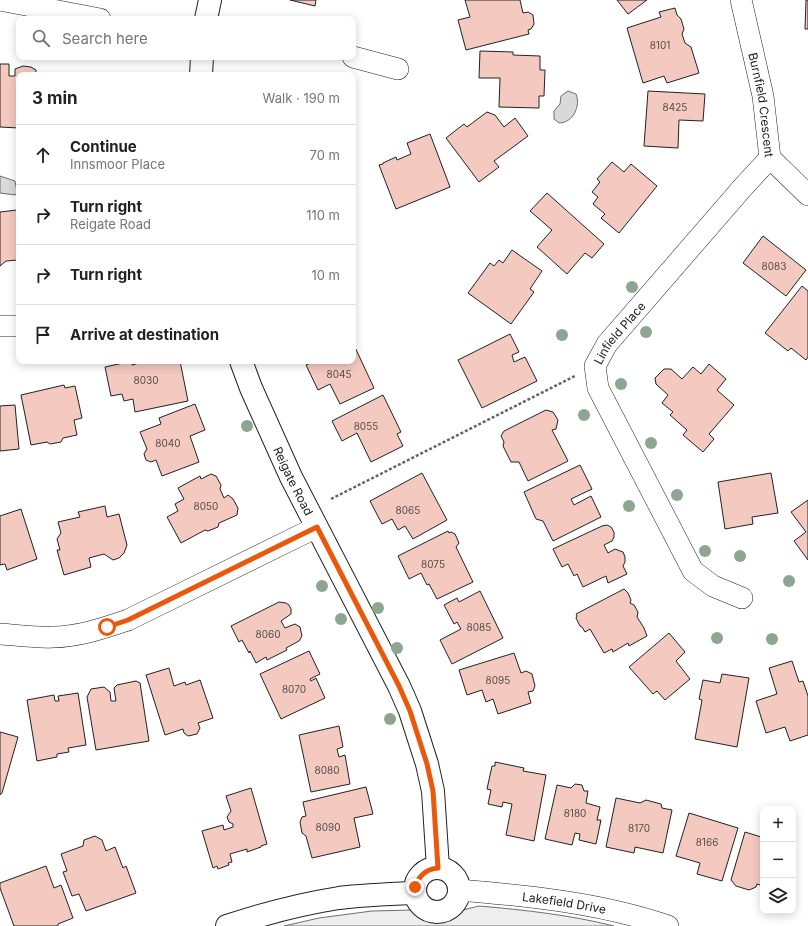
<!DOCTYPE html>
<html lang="en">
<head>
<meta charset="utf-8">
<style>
	:root { --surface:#fff; --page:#f2f2f2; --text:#202124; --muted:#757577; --line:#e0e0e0 }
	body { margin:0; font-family:Inter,sans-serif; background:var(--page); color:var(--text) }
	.controls { position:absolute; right:12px; bottom:12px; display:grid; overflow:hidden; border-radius:8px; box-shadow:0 2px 10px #0003 }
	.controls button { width:36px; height:36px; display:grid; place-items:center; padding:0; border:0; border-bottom:1px solid var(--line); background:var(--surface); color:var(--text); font:20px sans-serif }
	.stop { position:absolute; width:12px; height:12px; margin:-9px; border:3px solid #ea580c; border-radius:50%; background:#fff }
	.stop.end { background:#ea580c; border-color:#fff; box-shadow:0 1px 4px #0008 }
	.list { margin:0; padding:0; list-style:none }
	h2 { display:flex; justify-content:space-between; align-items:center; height:52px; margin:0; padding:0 16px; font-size:17px }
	h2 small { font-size:13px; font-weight:400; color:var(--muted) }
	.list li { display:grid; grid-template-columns:26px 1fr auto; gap:12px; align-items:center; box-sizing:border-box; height:60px; padding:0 16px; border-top:1px solid var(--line) }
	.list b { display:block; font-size:15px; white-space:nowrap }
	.list p { margin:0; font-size:13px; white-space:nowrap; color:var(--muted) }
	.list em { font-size:13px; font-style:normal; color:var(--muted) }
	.icon { flex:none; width:22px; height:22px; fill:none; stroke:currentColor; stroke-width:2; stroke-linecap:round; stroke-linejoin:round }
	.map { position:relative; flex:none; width:808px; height:926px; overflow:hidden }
	.search { position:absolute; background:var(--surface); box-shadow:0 2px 10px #0003; left:16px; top:16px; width:340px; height:44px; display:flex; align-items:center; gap:10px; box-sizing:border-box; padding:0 14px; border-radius:8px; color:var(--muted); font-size:15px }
	.panel { position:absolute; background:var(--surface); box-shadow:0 2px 10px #0003; left:16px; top:72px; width:340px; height:292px; border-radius:8px }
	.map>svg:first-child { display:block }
</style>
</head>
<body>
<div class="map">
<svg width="808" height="926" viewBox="0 0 808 926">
	<rect width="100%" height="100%" fill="#fff"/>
	<path fill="#eee" stroke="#6f6f6f" d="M479 906C525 910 570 915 614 926H284L319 918 372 911 414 910 436 918H443L459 911Z"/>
	<g fill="#d9d9d9" stroke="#6f6f6f">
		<path d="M568 91 576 94C581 106 573 123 559 123L554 119V111L560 104 561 96Z"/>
		<polygon points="0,176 15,181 17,192 15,195 0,193"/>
	</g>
	<g fill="#f3c9c0" stroke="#222">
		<polygon points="290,0 316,0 315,6"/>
		<polygon points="465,0 520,0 523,13 528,12 533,15 534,24 531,29 528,30 529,34 466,50 458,20 470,17"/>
		<polygon points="617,0 647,0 628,14"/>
		<polygon points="806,0 808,0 808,29 805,29"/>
		<polygon points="675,8 677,15 681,19 684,29 682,34 685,43 691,47 699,73 667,83 664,76 643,83 627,28 661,17 659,12"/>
		<polygon points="480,51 513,52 513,55 540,56 540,70 545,70 544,96 539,96 539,108 499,107 500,78 479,78"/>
		<polygon points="0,64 9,64 9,76 15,76 15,69 23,66 31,67 36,70 36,75 19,75 19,128 0,127"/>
		<polygon points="648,91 705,94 703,121 679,120 678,148 644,146"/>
		<polygon points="487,112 495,115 504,127 515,118 528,136 494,161 499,167 479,182 446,138 464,124 467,127"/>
		<polygon points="430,134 450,187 396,209 379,165 383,164 383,163 396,157 397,160 411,154 407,143"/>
		<polygon points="612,162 624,172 631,164 657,186 619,233 601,218 605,214 593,204 598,197 592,192 600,182 597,179"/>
		<polygon points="547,193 604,244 592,258 585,253 567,274 537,247 552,230 530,211"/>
		<polygon points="17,210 18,213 19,213 18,260 6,261 0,266 0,212"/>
		<polygon points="763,236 806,270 786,296 743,263"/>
		<polygon points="512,250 542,271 530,289 534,292 511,324 468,293 490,263 494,266 499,260 503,263"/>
		<polygon points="802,286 808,291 808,357 806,360 791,348 788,351 765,333"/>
		<polygon points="510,334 519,352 512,355 514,362 525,357 537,381 482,408 458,360"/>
		<polygon points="353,343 374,388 340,404 330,384 318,390 306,365 315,361 353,361"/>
		<polygon points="132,361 132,365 146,361 180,361 188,401 135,412 133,399 124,401 122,394 111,396 105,367"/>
		<polygon points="709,364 726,379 717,390 734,405 709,434 714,439 703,452 683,435 687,430 670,415 673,412 662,403 668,395 656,384 655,378 664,369 671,369 682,379 693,367 701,374"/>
		<polygon points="64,385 65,388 75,386 82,418 74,420 77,435 63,438 61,442 50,444 47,442 31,445 21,395"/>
		<polygon points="383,395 401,432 397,434 403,446 371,462 357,433 342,441 332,421"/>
		<polygon points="195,404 205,430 190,436 199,462 162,476 156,460 151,462 146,460 144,454 147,449 140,432 161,424 159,418"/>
		<polygon points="15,405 19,449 0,451 0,406"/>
		<polygon points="546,410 553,412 558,420 556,429 552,430 568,461 528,481 519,462 511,462 503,446 504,442 501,436 504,431"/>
		<polygon points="580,465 592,489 571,499 574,505 591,496 601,517 553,541 543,521 536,519 524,492"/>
		<polygon points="422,473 447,520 413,539 405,526 398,530 392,519 382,524 370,501"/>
		<polygon points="771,473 778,513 752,517 753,524 725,529 718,482"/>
		<polygon points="211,474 216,476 221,485 220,489 224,498 228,495 233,499 238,508 237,515 219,523 218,527 208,531 205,530 181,543 167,517 178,511 175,504 184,499 178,488 200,476 201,479"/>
		<polygon points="808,500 808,560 794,541 806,532 791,512"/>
		<polygon points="105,506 107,517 119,514 127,545 124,553 119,558 113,560 104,554 89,558 91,567 64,575 57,550 60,550 57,539 61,533 58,522 80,517 78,512"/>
		<polygon points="21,509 37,559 7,570 5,564 0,565 0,516"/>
		<polygon points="607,525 611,527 614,532 614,537 612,541 604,545 608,553 615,549 623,552 625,557 625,562 623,566 627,574 608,583 606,576 583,587 577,574 574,576 568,564 562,567 553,549 602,526"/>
		<polygon points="448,531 449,533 451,532 455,534 459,543 456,547 473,582 437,599 429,584 427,585 421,573 409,579 398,556"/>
		<polygon points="624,589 628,593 631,600 630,603 634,605 638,612 637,617 644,628 647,636 629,646 628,643 613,652 612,649 604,653 590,629 585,632 582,627 580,626 576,618 577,616 576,614"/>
		<polygon points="480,591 503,638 452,664 440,640 461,629 457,622 454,624 444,605 457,598 459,602"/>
		<polygon points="279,602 286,603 289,605 291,609 291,614 281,621 285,628 295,624 300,627 302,636 299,641 286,648 287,650 267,660 266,657 256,663 250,651 249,653 242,640 239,642 231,626"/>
		<polygon points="669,633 685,652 676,661 690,679 665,700 657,691 653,694 629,667"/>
		<polygon points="309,651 320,674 310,679 311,681 316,678 325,698 281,719 260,674"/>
		<polygon points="514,653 521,673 526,671 532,674 535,686 533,691 528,692 531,703 498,714 493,699 486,702 482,690 467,695 459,670"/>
		<polygon points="792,661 799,682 803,681 808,696 808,735 790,741 785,727 766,733 756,701 777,694 769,668"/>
		<polygon points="169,668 174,686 185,682 186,685 200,680 213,718 198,723 200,728 197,734 188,736 184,733 183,729 165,735 146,675"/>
		<polygon points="722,674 749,678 737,747 695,739 702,700 699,699 703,680 720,683"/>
		<polygon points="136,681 140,683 149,741 96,750 87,697 91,689 104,687 110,692 111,701 116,701 114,688 117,685"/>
		<polygon points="78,693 86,745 68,748 69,752 57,754 57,757 37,761 27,700 54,695 55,701 59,701 58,696"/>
		<polygon points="339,726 343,747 337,749 339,757 345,755 350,784 311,792 299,735"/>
		<polygon points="0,732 18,737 2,793 0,795"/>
		<polygon points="495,762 524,768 523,771 546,775 534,841 506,835 512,804 503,802 502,807 488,804 491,790 487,789 492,766 495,766"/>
		<polygon points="575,784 582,785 584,791 588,791 586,803 600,807 597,820 601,820 596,844 579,840 580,834 575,833 572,845 545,839 557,785 571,788"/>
		<polygon points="366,787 373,814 354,818 360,847 312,858 306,836 302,833 300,822 302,817 306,816 303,802"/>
		<polygon points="251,788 267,844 261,846 261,847 247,852 247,849 230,854 232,862 228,863 229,865 218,869 217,866 213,868 202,831 223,825 224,830 233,827 233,824 229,822 227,817 231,811 226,796"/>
		<polygon points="616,798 640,803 646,800 661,804 662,808 672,810 663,853 635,847 634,853 606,847"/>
		<polygon points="689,813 738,828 722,881 697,874 700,863 676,856"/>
		<polygon points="745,832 761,837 763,833 763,886 757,884 756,887 749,890 736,886 731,880"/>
		<polygon points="95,836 102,840 106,851 115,847 123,868 126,866 136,893 86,911 79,894 72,896 63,872 67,871 61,854 83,846 84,840"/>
		<polygon points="46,866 54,888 61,885 73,918 58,924 58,926 14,926 0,888 0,883"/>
	</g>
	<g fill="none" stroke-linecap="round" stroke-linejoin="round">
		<g stroke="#222" stroke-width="22">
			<g id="street">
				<polyline points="0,0 100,19"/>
				<path id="s1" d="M741 0 763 96 770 158 808 195"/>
				<polyline points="353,57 398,69"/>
				<polyline points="0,326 19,326"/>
				<path id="s2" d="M742 598 713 586 693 571 598 388 595 366 607 344 744 186 770 158"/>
				<path d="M0 634C17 635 35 638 53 637 78 637 104 628 128 620L317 527"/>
				<path id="s3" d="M459 890C530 896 601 903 668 926"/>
			</g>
		</g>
		<g stroke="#222" stroke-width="24">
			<g id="secondary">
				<polyline points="206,19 210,0"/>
				<polyline points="201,75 202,57"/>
				<path id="s4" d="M241 361 251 388 291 477 399 686 410 711 427 764 433 791 438 868"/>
				<circle cx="437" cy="890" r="22"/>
				<path d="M227 926C263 914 301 904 339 898 364 895 390 894 415 893"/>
			</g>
		</g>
		<polyline stroke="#646464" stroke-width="2.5" stroke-dasharray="3 2" stroke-linecap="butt" points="331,499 575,376"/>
		<use href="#street" stroke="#fff" stroke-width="21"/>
		<use href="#secondary" stroke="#fff" stroke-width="22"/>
	</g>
	<g fill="#8da692">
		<circle cx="632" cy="287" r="6"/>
		<circle cx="646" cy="332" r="6"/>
		<circle cx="562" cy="335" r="6"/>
		<circle cx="621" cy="384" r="6"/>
		<circle cx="584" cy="415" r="6"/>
		<circle cx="247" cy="426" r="6"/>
		<circle cx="651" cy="443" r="6"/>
		<circle cx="677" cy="495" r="6"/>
		<circle cx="629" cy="506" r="6"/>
		<circle cx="705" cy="551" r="6"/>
		<circle cx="740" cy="556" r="6"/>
		<circle cx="789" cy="581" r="6"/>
		<circle cx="322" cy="586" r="6"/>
		<circle cx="378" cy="608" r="6"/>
		<circle cx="341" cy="619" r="6"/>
		<circle cx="717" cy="638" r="6"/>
		<circle cx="772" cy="639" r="6"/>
		<circle cx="397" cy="648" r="6"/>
		<circle cx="390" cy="719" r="6"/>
	</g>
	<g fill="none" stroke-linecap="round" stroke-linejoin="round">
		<path stroke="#ea580c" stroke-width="5" d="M107 627 128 620 317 527 399 686 410 711 427 764 433 791 438 868C426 869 419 875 415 887"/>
	</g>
	<g text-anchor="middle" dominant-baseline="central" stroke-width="3" stroke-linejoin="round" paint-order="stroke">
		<g font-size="10" fill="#564c4a">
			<text x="660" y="45">8101</text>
			<text x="675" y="107">8425</text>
			<text x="774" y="266">8083</text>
			<text x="339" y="374">8045</text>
			<text x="146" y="380">8030</text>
			<text x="366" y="426">8055</text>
			<text x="168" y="443">8040</text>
			<text x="206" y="506">8050</text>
			<text x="408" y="510">8065</text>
			<text x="433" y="564">8075</text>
			<text x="479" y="627">8085</text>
			<text x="268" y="634">8060</text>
			<text x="498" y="680">8095</text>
			<text x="294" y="689">8070</text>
			<text x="327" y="770">8080</text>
			<text x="575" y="813">8180</text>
			<text x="328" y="827">8090</text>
			<text x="639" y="828">8170</text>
			<text x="707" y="842">8166</text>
		</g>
		<g font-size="12" fill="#222" stroke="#fff">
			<text stroke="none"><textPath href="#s1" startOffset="107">Burnfield Crescent</textPath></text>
			<text stroke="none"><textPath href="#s2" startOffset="326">Linfield Place</textPath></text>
			<text stroke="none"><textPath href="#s4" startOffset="131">Reigate Road</textPath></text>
			<text stroke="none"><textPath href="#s3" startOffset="106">Lakefield Drive</textPath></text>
		</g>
	</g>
</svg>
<div class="controls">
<button>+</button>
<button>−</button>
<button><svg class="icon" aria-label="layers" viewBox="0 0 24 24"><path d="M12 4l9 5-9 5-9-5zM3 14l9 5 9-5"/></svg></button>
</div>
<div class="stop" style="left:107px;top:627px"></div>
<div class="stop end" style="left:415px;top:887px"></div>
<div class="search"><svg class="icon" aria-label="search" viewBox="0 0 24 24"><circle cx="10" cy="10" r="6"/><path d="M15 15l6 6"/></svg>Search here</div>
<section class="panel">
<h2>3 min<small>Walk · 190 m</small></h2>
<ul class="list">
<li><svg class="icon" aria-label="ahead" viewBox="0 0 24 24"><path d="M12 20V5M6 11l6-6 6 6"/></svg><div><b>Continue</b><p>Innsmoor Place</p></div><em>70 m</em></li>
<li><svg class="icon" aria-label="right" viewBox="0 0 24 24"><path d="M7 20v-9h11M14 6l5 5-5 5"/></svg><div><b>Turn right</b><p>Reigate Road</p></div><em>110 m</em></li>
<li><svg class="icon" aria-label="right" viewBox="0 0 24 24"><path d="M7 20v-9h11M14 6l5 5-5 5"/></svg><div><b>Turn right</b></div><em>10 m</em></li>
<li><svg class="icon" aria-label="arrive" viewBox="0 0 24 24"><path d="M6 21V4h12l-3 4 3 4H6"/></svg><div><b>Arrive at destination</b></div></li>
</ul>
</section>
</div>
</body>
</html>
